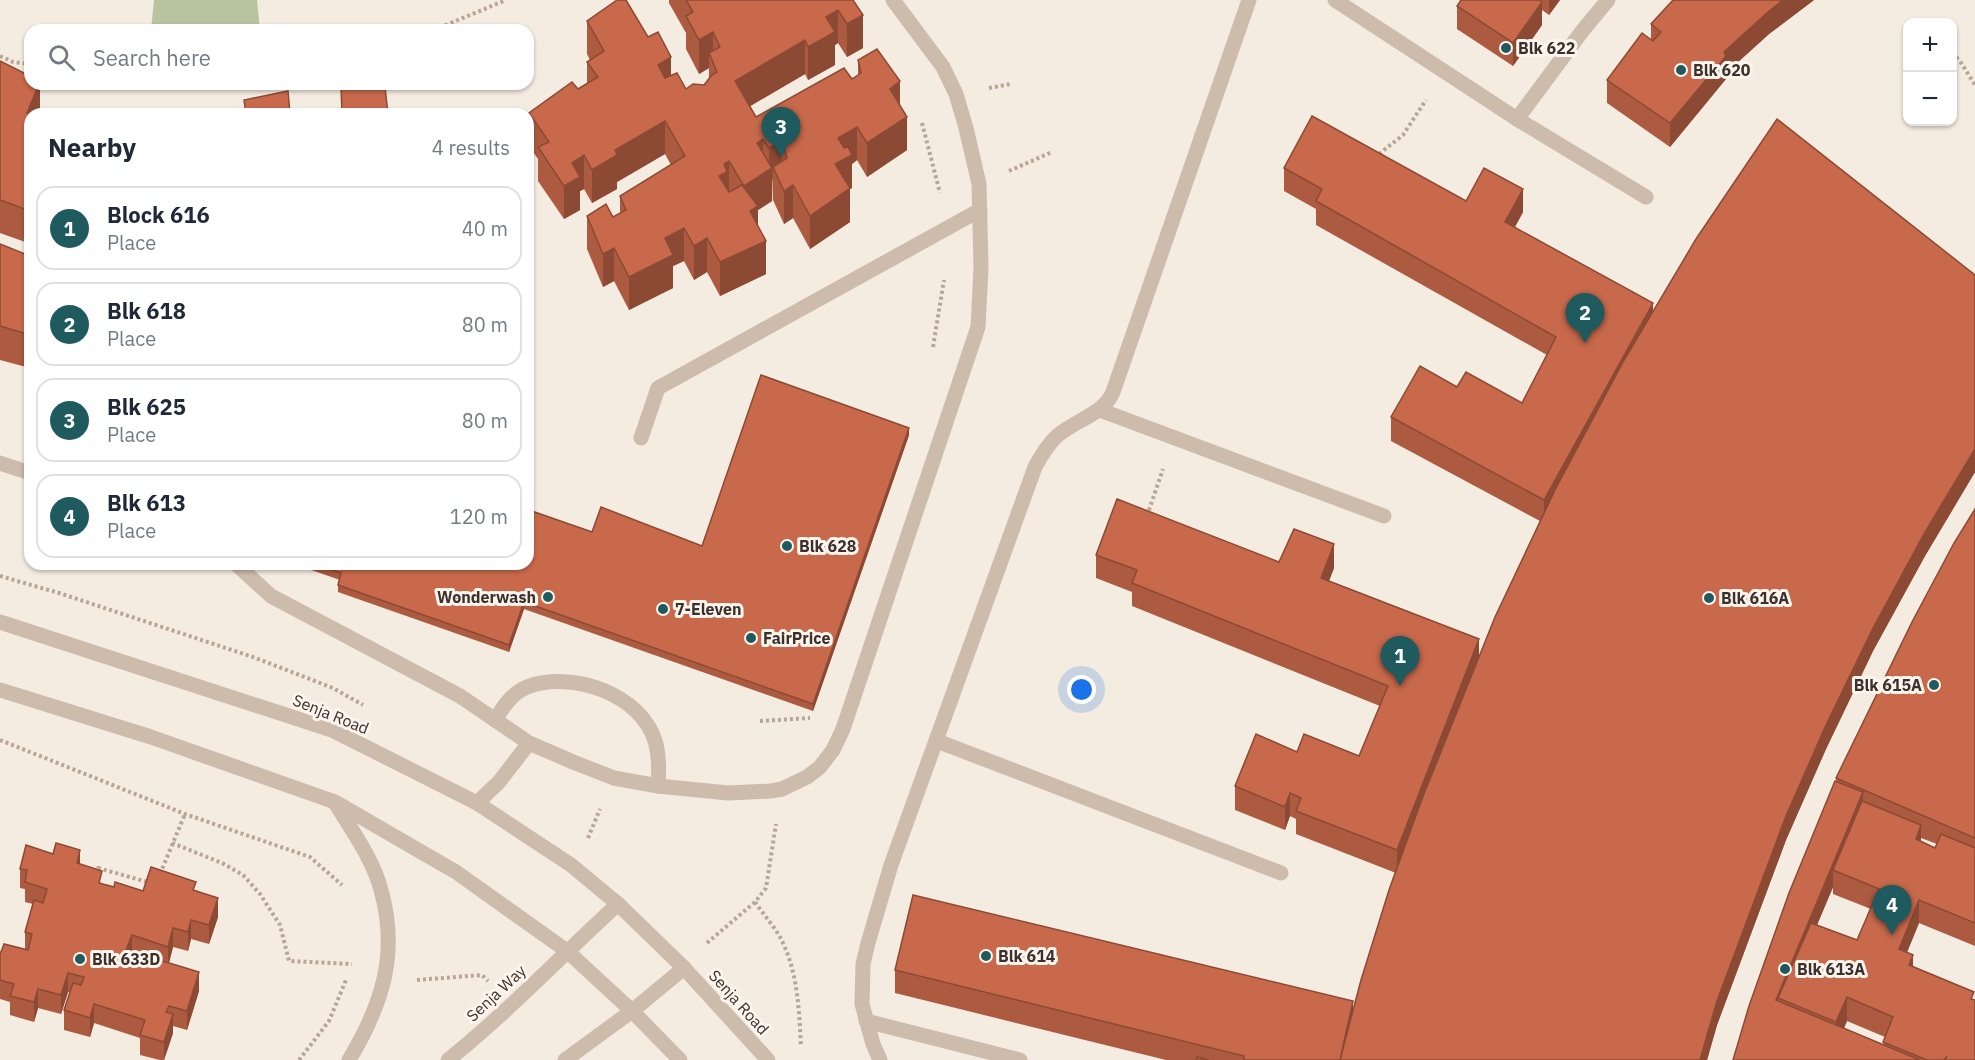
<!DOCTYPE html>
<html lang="en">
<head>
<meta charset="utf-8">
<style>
	:root { --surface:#fff; --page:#f6f6f7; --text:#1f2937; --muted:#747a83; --line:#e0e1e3; --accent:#1f5a5e }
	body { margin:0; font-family:"IBM Plex Sans",sans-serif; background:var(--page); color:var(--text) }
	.controls { position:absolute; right:18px; top:18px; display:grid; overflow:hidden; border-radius:12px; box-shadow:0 2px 4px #0004 }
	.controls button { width:54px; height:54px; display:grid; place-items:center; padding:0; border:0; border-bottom:2px solid var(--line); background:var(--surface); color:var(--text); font:30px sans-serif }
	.you { position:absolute; left:1082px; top:690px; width:21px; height:21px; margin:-15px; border:4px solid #fff; border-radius:50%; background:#1a73e8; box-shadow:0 0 0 9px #1a73e833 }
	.badge { display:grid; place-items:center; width:39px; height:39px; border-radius:50%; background:var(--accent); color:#fff; font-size:20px; font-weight:700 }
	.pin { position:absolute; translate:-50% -50px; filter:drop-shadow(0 2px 3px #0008) }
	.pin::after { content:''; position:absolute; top:32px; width:21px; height:18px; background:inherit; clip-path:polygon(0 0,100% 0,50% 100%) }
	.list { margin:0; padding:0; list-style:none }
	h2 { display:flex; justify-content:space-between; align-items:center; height:78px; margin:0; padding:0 24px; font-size:26px }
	h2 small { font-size:20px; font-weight:400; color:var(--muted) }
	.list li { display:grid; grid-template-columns:39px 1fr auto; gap:18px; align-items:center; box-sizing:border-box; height:84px; margin:0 12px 12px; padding:0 12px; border:2px solid var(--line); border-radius:18px }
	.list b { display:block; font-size:22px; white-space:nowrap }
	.list p { margin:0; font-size:20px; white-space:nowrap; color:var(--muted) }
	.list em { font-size:20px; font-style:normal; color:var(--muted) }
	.icon { flex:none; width:33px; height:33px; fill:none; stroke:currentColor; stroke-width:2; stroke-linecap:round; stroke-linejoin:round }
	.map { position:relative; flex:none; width:1975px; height:1060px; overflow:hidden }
	.search { position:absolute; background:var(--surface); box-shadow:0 2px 4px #0004; left:24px; top:24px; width:510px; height:66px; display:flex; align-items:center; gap:15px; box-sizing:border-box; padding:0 21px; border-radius:18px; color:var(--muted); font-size:22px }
	.panel { position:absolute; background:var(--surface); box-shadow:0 2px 4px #0004; left:24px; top:108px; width:510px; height:462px; border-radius:18px }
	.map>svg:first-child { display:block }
</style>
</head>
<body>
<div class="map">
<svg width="1975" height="1060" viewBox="0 0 1975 1060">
	<rect width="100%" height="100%" fill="#f4ebe1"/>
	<polygon fill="#b8c4a0" points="154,0 257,0 260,30 151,30"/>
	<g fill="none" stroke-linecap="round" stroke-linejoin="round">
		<g stroke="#b9a596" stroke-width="4" stroke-dasharray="3 3" stroke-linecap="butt">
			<polyline points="434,30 506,0"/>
			<polyline points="1952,53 1960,61 1975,85"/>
			<polyline points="0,56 13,62 30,64"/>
			<polyline points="989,88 1011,84"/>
			<polyline points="922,123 940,193"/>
			<polyline points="1379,154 1403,135 1426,100"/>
			<polyline points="1009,171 1052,152"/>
			<polyline points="933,347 944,280"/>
			<polyline points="1147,516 1163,469"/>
			<polyline points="0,576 59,593 253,657 333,688 363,705"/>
			<polyline points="760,721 810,718"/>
			<polyline points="0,740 185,814 310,857 342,885"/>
			<polyline points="588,838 600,809"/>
			<polyline points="172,843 222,863 243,875 260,894 280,925 289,961 352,964"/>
			<polyline points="97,874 98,868 151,883"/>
			<polyline points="160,874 185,814"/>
			<path d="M755 902C763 914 773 925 780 937 798 971 799 1009 801 1047"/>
			<polyline points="707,943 755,902 766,888 776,824"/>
			<polyline points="417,980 482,975 488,981"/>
			<polyline points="299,1060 329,1021 346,980"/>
		</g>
		<g stroke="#cdbbac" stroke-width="15">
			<polyline points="1335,0 1517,119 1646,197"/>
			<polyline points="1517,119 1583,30 1608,0"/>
			<polyline points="1100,410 1384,516"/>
			<polyline points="641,438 658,388 980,210"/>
			<polyline points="0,463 30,473"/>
			<polyline points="236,564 271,596 460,696 529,743 573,762 614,778 658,786 728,793 771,791 782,789 807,777 820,767 833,750 843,729 978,327 981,268 979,184 966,128 956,94 943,67 893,0"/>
			<polyline points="0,622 332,730 477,803 571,865 618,904 684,968 768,1060"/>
			<polyline points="0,690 151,737 335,802 456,872 567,951 632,1011 680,1060"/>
			<path d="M495 720C503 707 512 693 527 687 572 670 643 694 656 744 659 757 659 773 658 786"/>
			<polyline points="937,741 1281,873"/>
			<polyline points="477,803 499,782 529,743"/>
			<path d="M336 804C352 831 373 859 381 890 399 954 382 1005 349 1060"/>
			<polyline points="866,1021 1020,1060"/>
			<path d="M448 1060C508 1012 561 956 618 904"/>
			<polyline points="565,1060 632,1011 684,968"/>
			<path d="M880 1060 873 1044 862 1004 863 964 868 943 891 865 1035 467C1041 456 1048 444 1057 436 1075 420 1103 415 1113 392L1249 0"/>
		</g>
	</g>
	<g fill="#ac5a40" fill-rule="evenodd">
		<polygon points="669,0 853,0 863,48 847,57 838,43 835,45 835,65 808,80 805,74 750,106 756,117 852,79 858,75 858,60 900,106 907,150 867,177 857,160 852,164 852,188 850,189 850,222 810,249 793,218 784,224 773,200 773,179 772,180 772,201 758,210 758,226 766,274 720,296 707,272 694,280 684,261 673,266 673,288 629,310 614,281 603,287 587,249 587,216 613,217 620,213 620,196 671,165 665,154 617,182 617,189 592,203 584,189 580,191 580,210 564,219 538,181 538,159 529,146 529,113 578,89 587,84 587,62 590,60 587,54 587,21 671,75 686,89 704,85 709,78 709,68 699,74 686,49 686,33 669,3"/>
		<polygon points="1461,0 1560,0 1549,15 1542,10 1542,25 1513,66 1457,29 1457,6"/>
		<polygon points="1673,0 1814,0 1769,34 1726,73 1726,79 1670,147 1607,103 1607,80 1651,40 1651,24"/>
		<polygon points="0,61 40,84 40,114 30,114 30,251 28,251 28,243 0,233"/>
		<polygon points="341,87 388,114 341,114"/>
		<polygon points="1284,168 1466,201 1523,212 1515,227 1653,312 1975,275 1975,472 1925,556 1873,651 1826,749 1786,840 1717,1025 1707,1060 1166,1060 895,993 895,970 1353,1011 1396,873 1296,834 1296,819 1290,816 1285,830 1235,810 1235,786 1297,752 1359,756 1380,706 1132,606 1132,592 1096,578 1096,555 1279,562 1334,568 1329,581 1479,657 1540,521 1391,441 1391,417 1457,387 1522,403 1547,355 1316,225 1316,209 1284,191"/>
		<polygon points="0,244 30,256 30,368 0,360"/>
		<polygon points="909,435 813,711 524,609 509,652 338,592 338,585 340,580 294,564 528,564 592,532 702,546"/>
		<path d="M1975 509V946L1919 923 1907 952 1913 967 1974 1000 1975 1060H1733L1836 781V778ZM1921 838 1937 844 1935 848 1921 841ZM1833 887V894L1871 909 1857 940 1817 925ZM1847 1021 1885 1037 1883 1045 1844 1028Z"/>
		<polygon points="80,864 102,884 114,887 143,891 196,890 218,917 209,944 191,939 188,951 173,947 169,963 199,991 187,1030 173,1026 173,1033 164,1060 160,1060 140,1055 140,1038 94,1023 90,1037 64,1030 64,1010 70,992 68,992 61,1014 38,1008 34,1022 10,1015 10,1002 0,999 0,952 25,949 25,932 33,904 25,902 25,889 20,888 20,869"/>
	</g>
	<g fill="#8c4a34">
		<polygon points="1549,0 1560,0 1549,15"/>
		<polygon points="1783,0 1814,0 1769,34 1726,73 1726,79 1670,147 1670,123 1724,52 1769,11"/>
		<polygon points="1542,2 1542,25 1513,66 1513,43"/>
		<polygon points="838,10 838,43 835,45 835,65 808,80 808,47 826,17"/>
		<polygon points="863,15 863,48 847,57 847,24"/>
		<polygon points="713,32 713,63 709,53 709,68 699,74 699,40"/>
		<polygon points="805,40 805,74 735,115 735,81"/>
		<polygon points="671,57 671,90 658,65"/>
		<polygon points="900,81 900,115 890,89"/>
		<polygon points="39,84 40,84 40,114 30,114 27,113"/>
		<polygon points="907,117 907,150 867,177 867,143"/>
		<polygon points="665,121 665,154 617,182 617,189 592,203 592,170 615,150"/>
		<polygon points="857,127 857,160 852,164 852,188 850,189 850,222 810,249 810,216 838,138"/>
		<polygon points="763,139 763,172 757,143"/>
		<polygon points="782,141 782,174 773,167 772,201 758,210 758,239 744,219 744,186 769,170 769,148"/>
		<polygon points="584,155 584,189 580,191 580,210 564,219 564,186 572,163"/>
		<polygon points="729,161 729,194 719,176 724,164"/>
		<polygon points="793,185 793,218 784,224 784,191"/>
		<polygon points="1523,189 1523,212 1505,245 1505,222"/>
		<polygon points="684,228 684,261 673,266 673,288 629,310 629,277 665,238"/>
		<polygon points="707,238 707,272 694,280 694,246"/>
		<polygon points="766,241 766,274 720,296 720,262"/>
		<polygon points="614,248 614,281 603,287 603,254"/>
		<polygon points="1653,303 1653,326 1544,523 1544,500"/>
		<polygon points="909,428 909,435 813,711 813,704"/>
		<polygon points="1975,449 1975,472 1925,556 1873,651 1826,749 1786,840 1717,1025 1707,1060 1700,1060 1717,1001 1786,816 1826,725 1873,628 1925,532"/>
		<polygon points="1334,544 1334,568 1321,601 1321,578"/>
		<polygon points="524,602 524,609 509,652 509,645"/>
		<polygon points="1479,639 1479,663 1397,873 1397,850"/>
		<polygon points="1863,792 1863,816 1833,870 1833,887 1785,1001 1778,998 1778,1018 1776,1000"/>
		<polygon points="1290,793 1290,816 1285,830 1285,807"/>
		<polygon points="1921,825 1921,849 1916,839"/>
		<polygon points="80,850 80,869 77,863"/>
		<polygon points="218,898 218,917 209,944 209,925"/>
		<polygon points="1919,900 1919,923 1899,972 1899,949"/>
		<polygon points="191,920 191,939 188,951 188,932"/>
		<polygon points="173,928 173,947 168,966 168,947"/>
		<polygon points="132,935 132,954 126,950"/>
		<polygon points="1913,955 1913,978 1909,965"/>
		<polygon points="199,972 199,991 187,1030 187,1011"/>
		<polygon points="68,973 68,992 61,1014 61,995"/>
		<polygon points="38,989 38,1008 34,1022 34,1002"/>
		<polygon points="1847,997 1847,1021 1836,1046 1836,1022"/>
		<polygon points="1353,1001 1353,1025 1340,1060"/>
		<polygon points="94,1004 94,1023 90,1037 90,1018"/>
		<polygon points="173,1014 173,1033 164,1060 164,1042"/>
	</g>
	<g fill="#c8694b" stroke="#8c4a34" stroke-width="1.5">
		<polygon points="617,0 626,0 648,37 658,32 671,57 658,65 665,78 677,73 686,89 693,84 704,85 711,76 717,72 709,53 720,47 713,32 699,40 686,16 693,12 686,0 853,0 863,15 847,24 838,10 826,17 835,32 808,47 805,40 735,81 756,117 844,68 852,79 861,73 858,60 877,49 900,81 890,89 907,117 867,143 857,127 838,138 844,148 848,147 852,155 835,164 850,188 810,216 793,185 784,191 773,167 787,158 782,141 769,148 763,139 757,143 772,168 744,186 729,161 724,164 727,172 719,176 729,192 742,185 758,206 750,211 766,241 720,262 707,238 694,246 684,228 665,238 673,255 629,277 614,248 603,254 587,216 606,204 613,217 626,210 620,196 685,156 665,121 615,150 617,155 592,170 584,155 572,163 580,177 564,186 538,147 549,142 529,113 572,82 578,89 598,77 587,62 604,51 587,21"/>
		<polygon points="1461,0 1539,0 1542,2 1513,43 1457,6"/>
		<polygon points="1673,0 1783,0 1769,11 1724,52 1726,56 1670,123 1607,80 1642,33 1653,41 1661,32 1651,24"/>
		<polygon points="0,61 30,76 30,84 39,84 27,113 30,114 30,211 0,200"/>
		<polygon points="341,87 385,87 388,114 342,114"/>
		<polygon points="288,91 290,114 246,114 244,100"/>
		<polygon points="1312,116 1466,201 1484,168 1523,189 1505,222 1653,303 1544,500 1391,417 1420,366 1457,387 1466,372 1522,403 1556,337 1316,201 1322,189 1284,168"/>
		<polygon points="1777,119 1975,275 1975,449 1925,532 1873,628 1826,725 1786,816 1717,1001 1700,1060 1340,1060 1361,980 1389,890 1422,799 1495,617 1555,490 1623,362 1696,239"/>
		<polygon points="0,244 30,256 30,335 0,326"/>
		<polygon points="761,375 909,428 813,704 524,602 509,645 338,585 341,573 314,564 528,564 528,514 529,510 592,532 601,507 702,546"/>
		<polygon points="1117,499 1279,562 1294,529 1334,544 1321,578 1479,639 1397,850 1296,811 1301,798 1290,793 1285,807 1235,786 1256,734 1297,752 1304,734 1359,756 1388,686 1132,583 1137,570 1096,555"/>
		<polygon points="1975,509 1975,838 1836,778 1912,622 1954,543"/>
		<polygon points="1835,781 1863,792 1776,1000 1920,1060 1733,1060 1749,1006 1789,893"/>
		<polygon points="1862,801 1921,825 1916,839 1935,848 1941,834 1975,848 1975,923 1919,900 1899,949 1913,955 1909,965 1974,992 1971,999 1975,1000 1975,1060 1945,1060 1947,1056 1944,1060 1927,1060 1883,1042 1893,1017 1847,997 1836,1022 1778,998 1811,923 1857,940 1879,889 1833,870"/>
		<polygon points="56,843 80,850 77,863 102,871 99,883 114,887 115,882 143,891 151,867 196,882 193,890 218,898 209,925 191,920 188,932 173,928 168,947 132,935 126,950 199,972 187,1011 169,1006 166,1012 173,1014 164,1042 140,1035 145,1020 94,1004 90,1018 64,1010 73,983 81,985 84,977 68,973 61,995 38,989 34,1002 10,996 14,984 0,980 0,952 1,952 4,944 28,950 32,934 25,932 34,900 43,903 47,889 25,882 27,870 20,869 26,845 53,854"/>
		<polygon points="913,895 1353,1001 1340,1060 1244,1060 1244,1056 895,970"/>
		<polygon points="1197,1057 1209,1060 1196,1060"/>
	</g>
	<g fill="#1f5a5e" stroke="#fbf5ee" stroke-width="2">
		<circle cx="1506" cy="48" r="6"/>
		<circle cx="1681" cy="70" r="6"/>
		<circle cx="787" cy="546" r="6"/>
		<circle cx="548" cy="597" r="6"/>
		<circle cx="1709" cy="598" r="6"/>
		<circle cx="663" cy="609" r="6"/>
		<circle cx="751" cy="638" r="6"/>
		<circle cx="1934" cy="685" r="6"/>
		<circle cx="986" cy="956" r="6"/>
		<circle cx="80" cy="959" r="6"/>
		<circle cx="1785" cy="969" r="6"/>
	</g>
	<g text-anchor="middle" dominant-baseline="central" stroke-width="6" stroke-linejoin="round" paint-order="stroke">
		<g font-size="16" font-weight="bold" fill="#3b302b" stroke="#fbf5ee" text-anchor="start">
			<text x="1518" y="48">Blk 622</text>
			<text x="1693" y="70">Blk 620</text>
			<text x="799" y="546">Blk 628</text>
			<text x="536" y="597" text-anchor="end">Wonderwash</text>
			<text x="1721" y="598">Blk 616A</text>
			<text x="675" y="609">7-Eleven</text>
			<text x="763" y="638">FairPrice</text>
			<text x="1922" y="685" text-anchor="end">Blk 615A</text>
			<text x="998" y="956">Blk 614</text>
			<text x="92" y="959">Blk 633D</text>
			<text x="1797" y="969">Blk 613A</text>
		</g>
		<g font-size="16" fill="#3b302b" stroke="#fbf5ee">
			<text transform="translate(331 714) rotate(22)">Senja Road</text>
			<text transform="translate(496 993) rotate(-43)">Senja Way</text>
			<text transform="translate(739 1002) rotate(48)">Senja Road</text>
		</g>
	</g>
</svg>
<div class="controls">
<button>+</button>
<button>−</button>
</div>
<div class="you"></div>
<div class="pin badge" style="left:1400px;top:686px">1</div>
<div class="pin badge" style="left:1585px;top:343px">2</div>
<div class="pin badge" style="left:781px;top:157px">3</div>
<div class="pin badge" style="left:1892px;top:935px">4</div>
<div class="search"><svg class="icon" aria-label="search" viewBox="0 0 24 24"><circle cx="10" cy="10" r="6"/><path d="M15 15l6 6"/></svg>Search here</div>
<section class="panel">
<h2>Nearby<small>4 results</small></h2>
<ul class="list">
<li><span class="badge">1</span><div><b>Block 616</b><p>Place</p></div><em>40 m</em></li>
<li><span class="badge">2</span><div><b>Blk 618</b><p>Place</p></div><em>80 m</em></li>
<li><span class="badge">3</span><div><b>Blk 625</b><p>Place</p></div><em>80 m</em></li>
<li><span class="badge">4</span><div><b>Blk 613</b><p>Place</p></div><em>120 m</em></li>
</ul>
</section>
</div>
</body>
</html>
